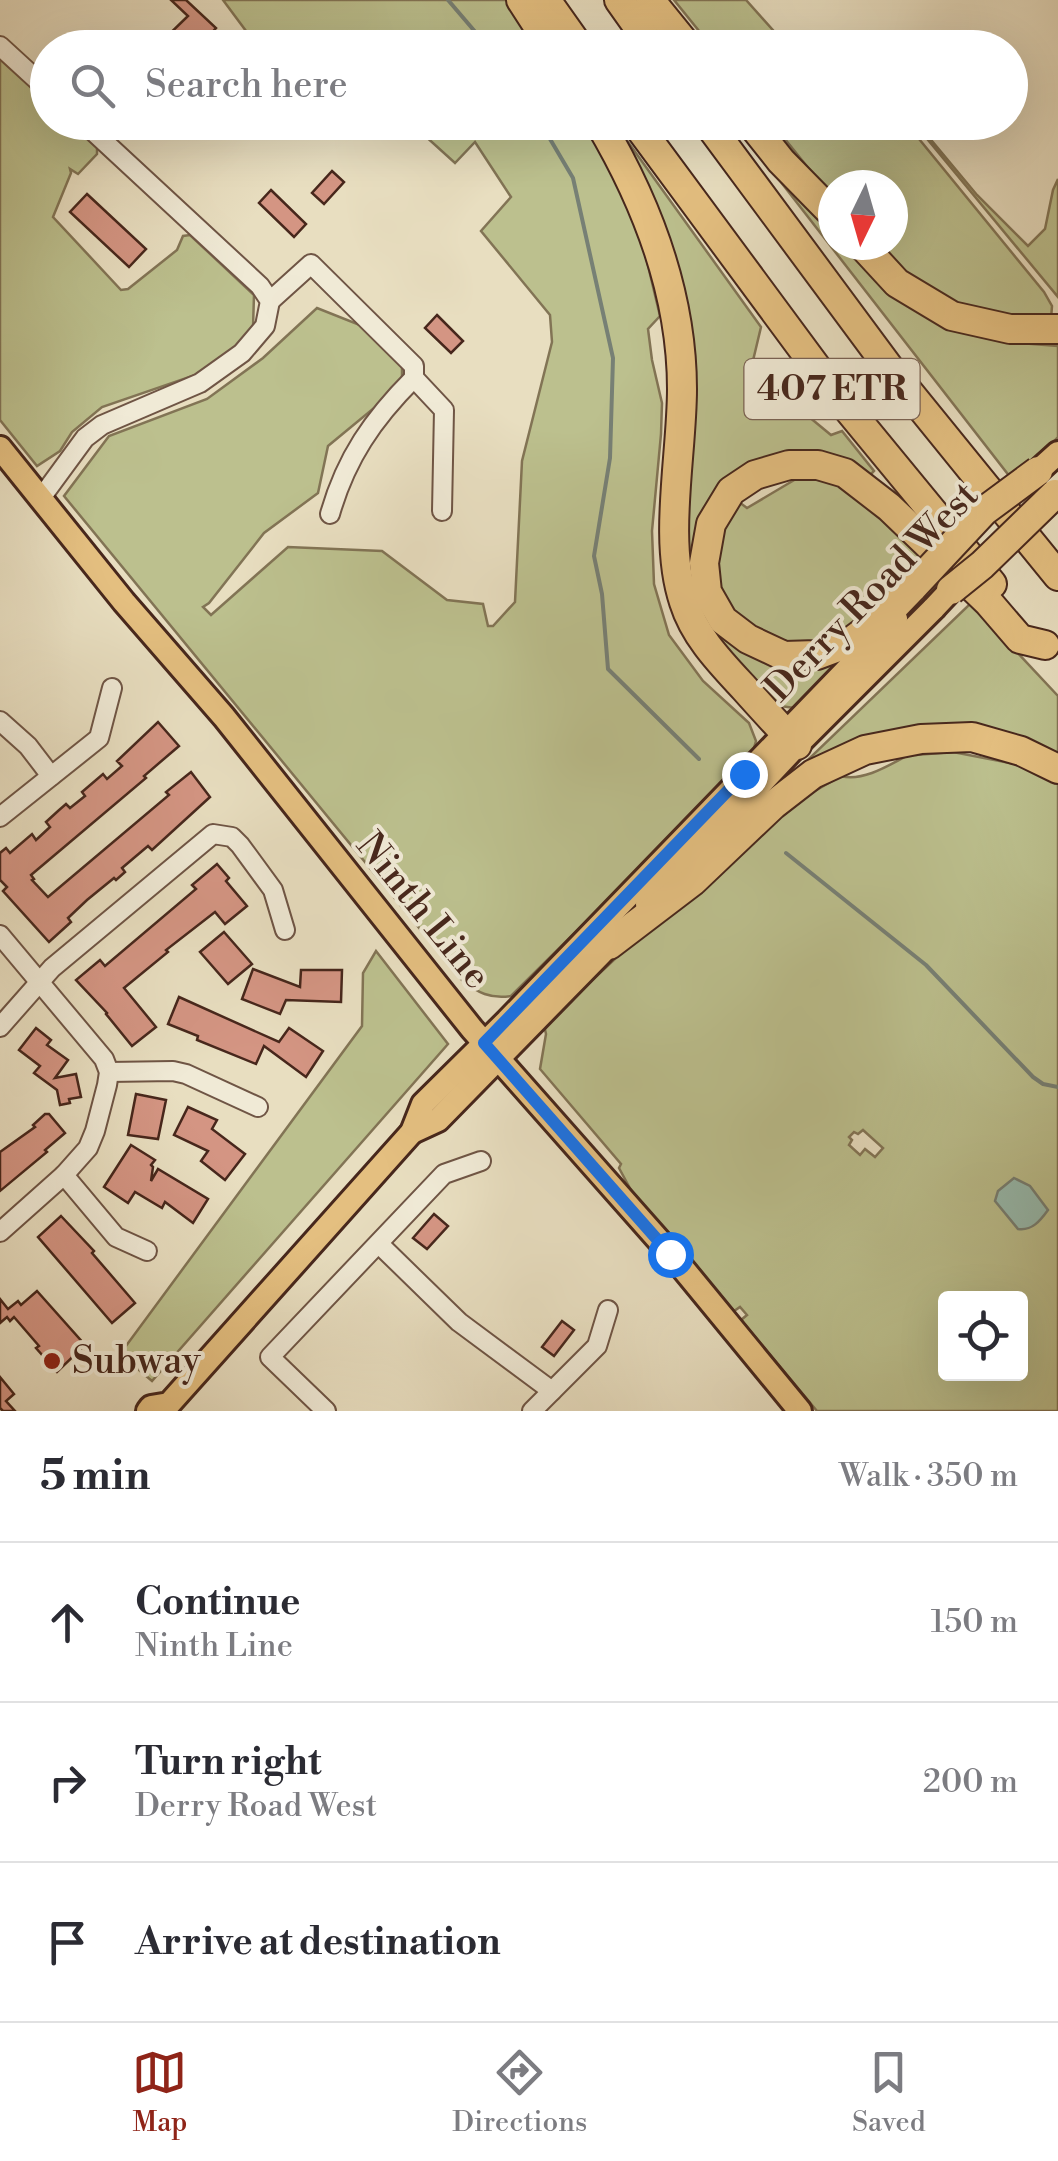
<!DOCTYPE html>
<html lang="en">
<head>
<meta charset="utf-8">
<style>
	:root { --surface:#fff; --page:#f2f2f3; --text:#2b2b33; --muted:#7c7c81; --line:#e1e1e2; --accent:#8f2418 }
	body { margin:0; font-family:"Libre Bodoni",serif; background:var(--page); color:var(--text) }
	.controls { position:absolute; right:30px; bottom:30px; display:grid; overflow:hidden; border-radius:10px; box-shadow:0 10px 40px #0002 }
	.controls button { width:90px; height:90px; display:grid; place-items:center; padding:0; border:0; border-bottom:2px solid var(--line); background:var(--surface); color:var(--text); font:50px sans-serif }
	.compass { position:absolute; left:818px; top:170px; width:90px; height:90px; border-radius:50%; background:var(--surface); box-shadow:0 10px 40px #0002; rotate:185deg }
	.stop { position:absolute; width:30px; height:30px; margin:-22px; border:8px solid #1a73e8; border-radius:50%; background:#fff }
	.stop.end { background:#1a73e8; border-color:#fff; box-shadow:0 2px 10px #0008 }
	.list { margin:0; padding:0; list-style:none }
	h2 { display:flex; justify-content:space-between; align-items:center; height:130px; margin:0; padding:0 40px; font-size:42px }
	h2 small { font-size:32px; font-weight:400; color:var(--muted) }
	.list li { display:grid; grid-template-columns:65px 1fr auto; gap:30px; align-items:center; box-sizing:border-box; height:160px; padding:0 40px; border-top:2px solid var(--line) }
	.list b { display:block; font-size:38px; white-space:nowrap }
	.list p { margin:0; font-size:32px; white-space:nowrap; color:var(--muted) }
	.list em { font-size:32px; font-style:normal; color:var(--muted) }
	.icon { flex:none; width:55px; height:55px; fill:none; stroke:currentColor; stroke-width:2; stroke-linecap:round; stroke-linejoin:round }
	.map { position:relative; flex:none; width:1058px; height:1411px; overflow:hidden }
	.search { position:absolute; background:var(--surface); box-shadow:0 10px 40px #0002; left:30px; right:30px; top:30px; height:110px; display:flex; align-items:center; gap:25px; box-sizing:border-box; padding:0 35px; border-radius:55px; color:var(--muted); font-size:38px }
	.sheet { height:610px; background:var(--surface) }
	nav { display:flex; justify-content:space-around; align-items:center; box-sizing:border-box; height:140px; border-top:2px solid var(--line); background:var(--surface); font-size:28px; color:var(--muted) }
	nav a { display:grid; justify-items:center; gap:5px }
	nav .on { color:var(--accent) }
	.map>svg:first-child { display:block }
</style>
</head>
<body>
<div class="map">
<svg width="1058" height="1411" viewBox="0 0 1058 1411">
	<rect width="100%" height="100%" fill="#e8dec0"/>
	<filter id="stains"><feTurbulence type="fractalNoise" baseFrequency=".002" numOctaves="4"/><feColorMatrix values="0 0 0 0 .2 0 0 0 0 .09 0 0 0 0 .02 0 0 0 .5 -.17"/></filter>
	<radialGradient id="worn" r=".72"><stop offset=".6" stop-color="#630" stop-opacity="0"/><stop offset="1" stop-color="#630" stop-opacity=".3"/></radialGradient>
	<g fill="#bcc08e" stroke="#827455" stroke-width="2.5" fill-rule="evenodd">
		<polygon points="223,0 507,0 538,47 370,48 367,45 311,40 306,47 258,47"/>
		<polygon points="674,0 746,0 788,47 712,47"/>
		<polygon points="0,55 47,100 48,122 71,123 97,147 97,154 78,174 70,169 71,173 53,217 121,290 128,289 177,250 183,236 190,235 254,295 253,328 249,335 210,370 102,407 72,432 60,451 37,466 0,420"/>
		<path d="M416 122 584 123 626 194 639 228 660 316 648 329 652 360 662 403 661 434 652 531 654 584 669 635 703 681 749 723 756 741 751 758 511 996C490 999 478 993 462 980L64 496 109 436 207 399 263 358 317 308 375 331 402 361V385L328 446 318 493 264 533 209 603 203 607 211 615 288 547 382 551 447 600 483 604 488 626H493L515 602 522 461 552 342 550 315 481 231 511 197 475 142 455 163 413 125Z"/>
		<polygon points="735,123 744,123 833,230 833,245 847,245 874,273 955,328 1005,342 1058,346 1058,437 1014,482"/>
		<polygon points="772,123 906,123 1044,292 1052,306 1051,319 967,314 893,268 886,245 893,245 893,185 833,185 833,192 822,185"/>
		<polygon points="914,123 917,123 977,195 1028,246 1045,229 1053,190 1058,179 1058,297"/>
		<polygon points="628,142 761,327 751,369 831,435 842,431 874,471 871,474 886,490 818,460 712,505 714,624 838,660 843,665 801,709 774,705 716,650 684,574 690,403 623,146"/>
		<polygon points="801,476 833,483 872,505 932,563 876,618 795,649 752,632 729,609 715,571 717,540 739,502 747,508"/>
		<polygon points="971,603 1058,696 1058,760 974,731 787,780"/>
		<path d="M953 752 1015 764 1058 783V1411H817L741 1320 747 1315 740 1307 734 1311 632 1192 619 1168 621 1164 540 1069 546 1034 544 1025 674 904 794 803 841 776C864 782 891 764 912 753L916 755ZM863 1130 883 1148 875 1157 865 1149 860 1155 849 1145 852 1140 849 1137 854 1132 858 1134ZM946 1298H1020V1374H946Z"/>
		<polygon points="376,951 448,1044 152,1381 120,1354 362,1026 363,973"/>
	</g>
	<path fill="#97bcb0" stroke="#778075" stroke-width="2.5" d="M1014 1178 1030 1186 1048 1210C1040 1221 1032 1231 1018 1229L995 1201 998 1191Z"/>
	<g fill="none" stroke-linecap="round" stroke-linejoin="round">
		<g stroke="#778075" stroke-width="4">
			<polyline points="448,0 489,48"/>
			<polyline points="540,122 573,178 613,358 610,458 594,556 602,594 608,669 699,759"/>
			<polyline points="786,853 926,965 1033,1077 1043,1084 1058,1087"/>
		</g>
	</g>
	<g fill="#d49583" stroke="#47271c" stroke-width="2.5">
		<polygon points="171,0 186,0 216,28 198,48 155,48 188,16"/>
		<polygon points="332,171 344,182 324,204 312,193"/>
		<polygon points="271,190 306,224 294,237 259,203"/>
		<polygon points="87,194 146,249 129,267 70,212"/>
		<polygon points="437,315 463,341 451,353 425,328"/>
		<polygon points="158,722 179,746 144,776 146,778 31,875 34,879 32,880 48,897 169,795 166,792 191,772 210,797 152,850 148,846 122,868 125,872 116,880 114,878 87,900 68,918 71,922 49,942 3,891 7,887 0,880 0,853 6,848 10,853 32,834 36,840 50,827 46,822 58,811 66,804 70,808 85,796 82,792 103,774 107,779 122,766 117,761"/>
		<polygon points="217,864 229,878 226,881 247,906 225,924 215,912 166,950 168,952 124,988 156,1027 132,1046 106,1014 107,1013 76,980 100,960 105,966 196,889 192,885"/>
		<polygon points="224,932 252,964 228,984 200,952"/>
		<polygon points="253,969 300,987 301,970 342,970 341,1002 286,1000 280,1014 242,999"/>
		<polygon points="179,997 279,1042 289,1028 323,1051 306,1077 264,1046 256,1064 197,1040 198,1036 168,1024"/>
		<polygon points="36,1028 51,1040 47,1045 68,1060 55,1078 76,1074 81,1097 69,1099 70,1103 60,1105 57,1090 34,1073 40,1066 19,1050"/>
		<polygon points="136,1094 166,1100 158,1139 128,1135"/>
		<polygon points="188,1107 217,1120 212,1129 245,1154 225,1180 201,1161 208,1151 174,1135"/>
		<polygon points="45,1114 49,1114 65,1133 45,1150 47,1152 0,1191 0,1152 35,1127 33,1125"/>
		<polygon points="131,1145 155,1160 151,1165 153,1167 151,1181 158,1169 208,1199 193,1223 165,1202 162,1208 135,1192 128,1203 104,1187"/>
		<polygon points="434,1214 448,1226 427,1249 413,1238"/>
		<polygon points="61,1216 94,1251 92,1253 135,1303 112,1323 38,1237"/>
		<polygon points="37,1291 85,1345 57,1372 36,1348 39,1346 14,1317 10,1321 7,1317 0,1323 0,1299 8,1309 18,1301 21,1305"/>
		<polygon points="562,1321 574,1330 554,1356 542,1347"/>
		<polygon points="0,1377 14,1394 6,1401 15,1411 3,1411 0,1408"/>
	</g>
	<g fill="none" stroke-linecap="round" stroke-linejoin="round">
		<g stroke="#6f5545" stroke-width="22">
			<g id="minor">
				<polyline points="0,46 48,90"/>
				<path d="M270 301 311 264 414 366V378C373 419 346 458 330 514"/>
				<polyline points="414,378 444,410 442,511"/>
				<polyline points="41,498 85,438 102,425 200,383 242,353 265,326 270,301 260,286 83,122"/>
				<polyline points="0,721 28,746 51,776"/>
				<polyline points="0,817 99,738 112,688"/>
				<polyline points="0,935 104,1059 109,1072 107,1085 95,1131 88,1148 64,1175 0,1232"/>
				<polyline points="0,1027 52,968 213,834 232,837 240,845 273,890 285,930"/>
				<polyline points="109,1072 173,1071 186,1074 258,1107"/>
				<polyline points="64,1175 116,1237 147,1251"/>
				<polyline points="379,1244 459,1322 552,1391"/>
				<polyline points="326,1411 270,1357 444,1174 481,1161"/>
				<polyline points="532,1411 597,1346 608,1310"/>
			</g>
		</g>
		<g stroke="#47271c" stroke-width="28">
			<g id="major">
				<polyline points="0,448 124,602 224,717 472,1029 671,1254 800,1411"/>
				<polyline points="1038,471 1058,453"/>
				<polyline points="647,904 797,745 934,608"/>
				<polyline points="412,1132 438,1120 619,935"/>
				<polyline points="148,1411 151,1407 169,1404 412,1132 423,1104 507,1021 896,619"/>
			</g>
		</g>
		<g stroke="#47271c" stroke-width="32">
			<g id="highway">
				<polyline points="521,0 552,48"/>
				<polyline points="546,0 580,48"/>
				<polyline points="619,0 653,48"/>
				<polyline points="650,0 689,48"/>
				<path d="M599 122C647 203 682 294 682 389 682 455 663 540 684 602 695 637 721 663 745 689 762 708 779 727 797 745"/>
				<polyline points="635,122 839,398 992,584"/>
				<polyline points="707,122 890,369 1058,576"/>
				<polyline points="750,122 781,161 833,214"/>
				<polyline points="862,245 897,283 952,316 1010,329 1058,329"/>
				<polyline points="913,587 885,616 849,643 817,655 784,656 748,639 723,620 707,592 704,563 711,524 731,491 755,475 789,465 818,465 845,473 889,507 989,603 1020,639 1045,645"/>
				<polyline points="609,945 693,881 773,805 813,774 865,750 921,739 972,737 1021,751 1058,769"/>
			</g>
		</g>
		<use href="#minor" stroke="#f0ead6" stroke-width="18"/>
		<use href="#major" stroke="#e4bf80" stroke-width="22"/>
		<use href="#highway" stroke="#e4bf80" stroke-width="28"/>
		<g stroke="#47271c" stroke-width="28" stroke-linecap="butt">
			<polyline id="major-bridge" points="934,608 963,577"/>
		</g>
		<g stroke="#47271c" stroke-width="32" stroke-linecap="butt">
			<g id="highway-bridge">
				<polyline points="913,587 984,511 1038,471"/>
				<polyline points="951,590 982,565 1055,494"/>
			</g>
		</g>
		<use href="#major-bridge" stroke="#e4bf80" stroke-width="22"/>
		<use href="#highway-bridge" stroke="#e4bf80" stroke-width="28"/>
	</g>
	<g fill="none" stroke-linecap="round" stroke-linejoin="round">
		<polyline stroke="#1a73e8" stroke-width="12" points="670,1254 484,1043 744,774"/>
	</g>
	<circle fill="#8f2418" stroke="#f0ead6" stroke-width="4" cx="52" cy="1361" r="10"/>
	<g text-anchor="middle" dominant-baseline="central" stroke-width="8" stroke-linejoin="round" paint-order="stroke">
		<rect fill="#f0ead6" stroke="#7a6254" stroke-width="2.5" x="744.5" y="359" width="175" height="60" rx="8"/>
		<g font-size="35" font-weight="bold" fill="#47271c">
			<text x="832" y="389">407 ETR</text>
		</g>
		<g font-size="38" fill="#47271c" stroke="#f0ead6">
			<text transform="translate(872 592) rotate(-46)">Derry Road West</text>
			<text transform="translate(423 911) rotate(51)">Ninth Line</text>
		</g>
		<g font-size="38" fill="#47271c" stroke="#f0ead6" text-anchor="start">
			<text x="72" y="1361">Subway</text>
		</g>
	</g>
	<rect width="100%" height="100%" filter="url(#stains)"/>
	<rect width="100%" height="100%" fill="url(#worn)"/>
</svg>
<div class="controls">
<button><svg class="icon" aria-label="locate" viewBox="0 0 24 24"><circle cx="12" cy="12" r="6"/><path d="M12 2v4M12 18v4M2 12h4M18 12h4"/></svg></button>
</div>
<svg class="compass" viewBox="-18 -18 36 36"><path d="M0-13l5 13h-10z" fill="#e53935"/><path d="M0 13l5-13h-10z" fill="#7c7c81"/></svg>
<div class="stop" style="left:670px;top:1254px"></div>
<div class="stop end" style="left:744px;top:774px"></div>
<div class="search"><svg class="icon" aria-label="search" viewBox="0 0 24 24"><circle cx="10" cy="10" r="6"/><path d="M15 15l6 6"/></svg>Search here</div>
</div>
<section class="sheet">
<h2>5 min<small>Walk · 350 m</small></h2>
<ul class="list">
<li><svg class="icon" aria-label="ahead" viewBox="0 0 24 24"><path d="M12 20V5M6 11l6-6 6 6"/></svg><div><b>Continue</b><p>Ninth Line</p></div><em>150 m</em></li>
<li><svg class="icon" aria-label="right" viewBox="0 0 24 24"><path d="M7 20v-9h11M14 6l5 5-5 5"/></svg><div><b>Turn right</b><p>Derry Road West</p></div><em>200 m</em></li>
<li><svg class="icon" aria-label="arrive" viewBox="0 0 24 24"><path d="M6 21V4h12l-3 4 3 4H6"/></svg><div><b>Arrive at destination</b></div></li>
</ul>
</section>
<nav>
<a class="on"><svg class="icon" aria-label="map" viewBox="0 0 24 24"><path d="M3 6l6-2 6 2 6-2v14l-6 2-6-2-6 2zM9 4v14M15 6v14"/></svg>Map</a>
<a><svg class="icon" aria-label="directions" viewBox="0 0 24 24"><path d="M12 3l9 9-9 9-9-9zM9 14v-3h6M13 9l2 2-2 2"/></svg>Directions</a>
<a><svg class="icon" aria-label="saved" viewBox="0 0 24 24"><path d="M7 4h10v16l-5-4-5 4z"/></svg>Saved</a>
</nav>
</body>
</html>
